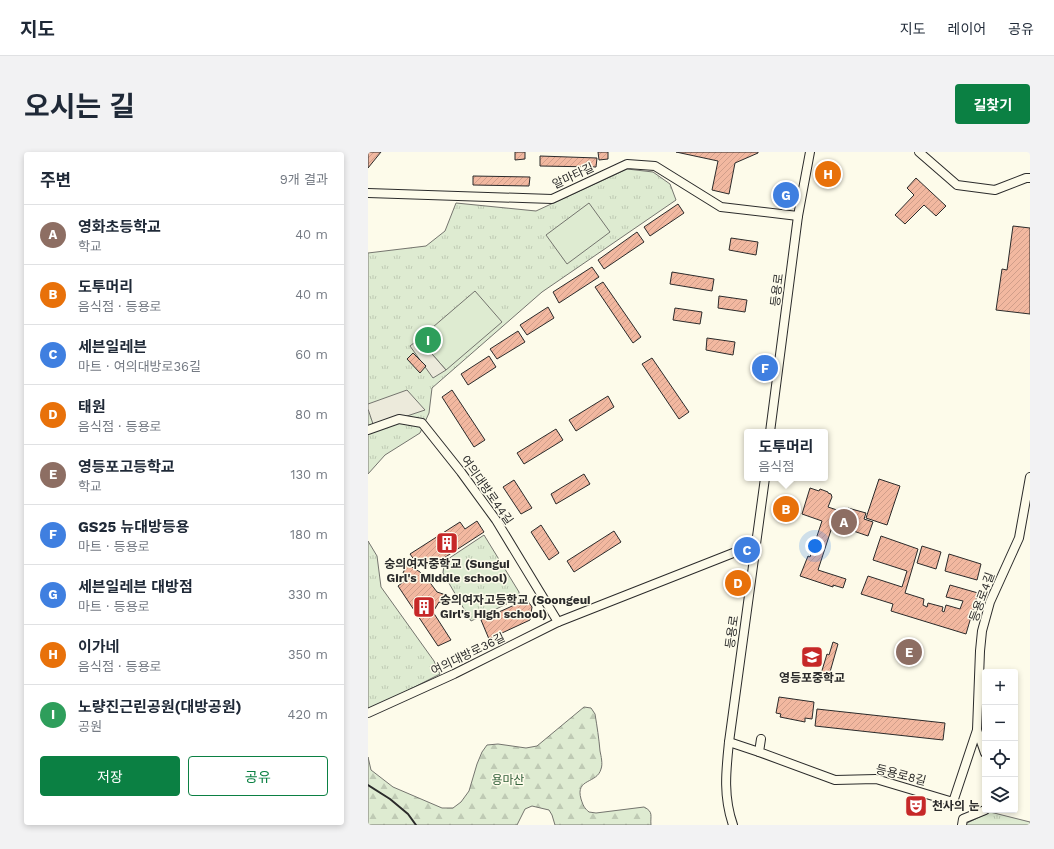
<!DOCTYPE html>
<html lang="ko">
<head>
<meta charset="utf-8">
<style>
	:root { --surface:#fff; --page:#f2f2f3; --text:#1f2937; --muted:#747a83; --line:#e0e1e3; --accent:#0b8043 }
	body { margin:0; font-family:"Work Sans","Noto Sans KR",sans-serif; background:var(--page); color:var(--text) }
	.controls { position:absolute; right:12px; bottom:12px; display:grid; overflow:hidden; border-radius:4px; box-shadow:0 2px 6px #0003 }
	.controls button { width:36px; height:36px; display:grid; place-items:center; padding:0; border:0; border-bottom:1px solid var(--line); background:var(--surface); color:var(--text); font:20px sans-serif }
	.you { position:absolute; left:447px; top:394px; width:14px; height:14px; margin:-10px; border:3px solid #fff; border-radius:50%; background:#1a73e8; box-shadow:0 0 0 6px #1a73e833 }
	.badge { display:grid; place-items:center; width:26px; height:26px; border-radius:50%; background:var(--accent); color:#fff; font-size:13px; font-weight:700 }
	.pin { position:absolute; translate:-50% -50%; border:2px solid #fff; box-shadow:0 1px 4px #0006 }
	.popup { position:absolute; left:376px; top:277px; width:84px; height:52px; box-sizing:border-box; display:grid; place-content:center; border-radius:4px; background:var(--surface); filter:drop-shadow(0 1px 3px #0005); font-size:13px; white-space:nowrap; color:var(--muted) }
	.popup b { font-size:15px; color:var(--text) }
	.popup::after { content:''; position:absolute; left:50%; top:100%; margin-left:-8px; border:8px solid transparent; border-top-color:var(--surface) }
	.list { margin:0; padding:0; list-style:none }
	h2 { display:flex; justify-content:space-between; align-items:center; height:52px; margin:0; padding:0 16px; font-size:17px }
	h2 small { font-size:13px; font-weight:400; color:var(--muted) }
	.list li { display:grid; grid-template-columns:26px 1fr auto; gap:12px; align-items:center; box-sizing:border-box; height:60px; padding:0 16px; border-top:1px solid var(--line) }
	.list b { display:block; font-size:15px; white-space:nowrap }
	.list p { margin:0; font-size:13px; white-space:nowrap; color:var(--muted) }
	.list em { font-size:13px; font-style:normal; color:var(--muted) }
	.actions { display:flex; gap:8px; padding:12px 16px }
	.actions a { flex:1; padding:9px 0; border:1px solid var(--accent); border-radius:4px; text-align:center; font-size:14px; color:var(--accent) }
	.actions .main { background:var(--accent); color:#fff }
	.icon { flex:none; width:22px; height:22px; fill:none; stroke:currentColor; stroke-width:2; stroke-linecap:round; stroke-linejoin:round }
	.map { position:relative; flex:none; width:662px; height:673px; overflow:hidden; border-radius:4px }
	header { display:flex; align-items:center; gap:24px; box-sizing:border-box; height:56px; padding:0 20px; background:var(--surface); border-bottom:1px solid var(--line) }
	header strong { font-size:19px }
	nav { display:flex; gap:22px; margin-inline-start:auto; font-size:14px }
	.intro { display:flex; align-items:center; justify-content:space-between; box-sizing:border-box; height:96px; padding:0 24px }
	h1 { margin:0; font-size:28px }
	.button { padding:10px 18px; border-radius:4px; background:var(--accent); color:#fff; font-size:14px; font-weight:700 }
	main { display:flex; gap:24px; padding:0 24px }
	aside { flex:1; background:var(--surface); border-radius:4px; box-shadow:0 2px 6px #0003 }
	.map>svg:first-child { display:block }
</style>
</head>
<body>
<header>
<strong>지도</strong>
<nav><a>지도</a><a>레이어</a><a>공유</a></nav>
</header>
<div class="intro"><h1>오시는 길</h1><a class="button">길찾기</a></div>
<main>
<aside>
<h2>주변<small>9개 결과</small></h2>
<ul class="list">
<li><span class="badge" style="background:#8d6e63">A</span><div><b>영화초등학교</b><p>학교</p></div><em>40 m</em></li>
<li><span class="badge" style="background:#e8710a">B</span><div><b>도투머리</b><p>음식점 · 등용로</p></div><em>40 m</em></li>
<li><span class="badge" style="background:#3f7fe0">C</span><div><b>세븐일레븐</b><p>마트 · 여의대방로36길</p></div><em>60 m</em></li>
<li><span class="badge" style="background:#e8710a">D</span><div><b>태원</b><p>음식점 · 등용로</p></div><em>80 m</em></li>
<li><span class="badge" style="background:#8d6e63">E</span><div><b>영등포고등학교</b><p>학교</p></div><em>130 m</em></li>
<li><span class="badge" style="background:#3f7fe0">F</span><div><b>GS25 뉴대방등용</b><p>마트 · 등용로</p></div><em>180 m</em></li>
<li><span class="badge" style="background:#3f7fe0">G</span><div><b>세븐일레븐 대방점</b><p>마트 · 등용로</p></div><em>330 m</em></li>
<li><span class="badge" style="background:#e8710a">H</span><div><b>이가네</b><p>음식점 · 등용로</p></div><em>350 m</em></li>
<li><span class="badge" style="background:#2e9e5b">I</span><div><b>노량진근린공원(대방공원)</b><p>공원</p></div><em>420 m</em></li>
</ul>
<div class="actions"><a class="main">저장</a><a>공유</a></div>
</aside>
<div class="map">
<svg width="662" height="673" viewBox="0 0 662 673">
	<defs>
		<pattern id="grass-tufts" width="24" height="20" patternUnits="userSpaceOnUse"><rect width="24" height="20" fill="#deebd1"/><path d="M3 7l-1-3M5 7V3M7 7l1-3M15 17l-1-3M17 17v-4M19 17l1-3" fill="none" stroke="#bfcab4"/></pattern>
		<pattern id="forest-firs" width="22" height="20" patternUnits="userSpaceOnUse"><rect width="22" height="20" fill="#deebd1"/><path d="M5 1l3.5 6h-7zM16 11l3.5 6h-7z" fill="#bfcab4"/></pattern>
		<pattern id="building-hatch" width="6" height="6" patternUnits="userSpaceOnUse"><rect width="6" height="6" fill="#f2b8a0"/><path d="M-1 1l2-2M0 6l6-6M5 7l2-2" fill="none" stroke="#d09e8a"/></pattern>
	</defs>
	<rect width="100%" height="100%" fill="#fdfbea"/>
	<g fill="url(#grass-tufts)" stroke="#74746e">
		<polygon points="259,17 285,20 302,32 308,48 174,140 64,236 61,261 52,281 17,303 0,322 0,101 58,94 77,79 88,51 168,59"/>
		<polygon points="116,383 151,440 151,446 103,469 75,421 76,412 77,409"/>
		<polygon points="0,389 9,404 13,435 66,509 72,522 19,549 0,557"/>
		<polygon points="622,660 662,670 662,673 595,673"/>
	</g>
	<path fill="url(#forest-firs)" stroke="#74746e" d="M216 555 223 556 227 562C229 574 231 587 232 599 233 604 235 612 233 617 229 632 207 626 213 647 215 653 216 656 221 660L228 661 276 655C286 660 282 664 283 673H187L184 663 181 658 164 654 157 657 149 673H0V605L3 618 25 635 74 656H85L93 650 101 639 109 612 114 600 119 593 130 592 158 596 169 594Z"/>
	<g fill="#deebd1" stroke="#74746e">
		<polygon points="221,51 242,80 199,112 178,83"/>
		<polygon points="107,139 134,170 78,218 51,187"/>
	</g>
	<g fill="#eceadb" stroke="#74746e">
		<polygon points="51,187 78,218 65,226 42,194"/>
		<polygon points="39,238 57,258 6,275 0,257 0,252"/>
	</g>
	<g fill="url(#building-hatch)" stroke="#2b2b2b">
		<polygon points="0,0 13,0 0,16"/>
		<polygon points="147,0 157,0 157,7 147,8"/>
		<polygon points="230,0 240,0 240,7 231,8"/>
		<polygon points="308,0 390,0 390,1 367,11 361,42 344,38 350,9"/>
		<polygon points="172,4 229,6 228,15 172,14"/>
		<polygon points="105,24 162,25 161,34 105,33"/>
		<polygon points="548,26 578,54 568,64 556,53 537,72 527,63 546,43 539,36"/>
		<polygon points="310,52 316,61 282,84 276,75"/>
		<polygon points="645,74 662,76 662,162 628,158 634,117 639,118"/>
		<polygon points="269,80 276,90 236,117 230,108"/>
		<polygon points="363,86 390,90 388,103 361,98"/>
		<polygon points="224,115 231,125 191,151 185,140"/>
		<polygon points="304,120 346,127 344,139 302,132"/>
		<polygon points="235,130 273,185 265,191 227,135"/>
		<polygon points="351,144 379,148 377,160 350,156"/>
		<polygon points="180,155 186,166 159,183 152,173"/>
		<polygon points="307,156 334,160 332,172 305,168"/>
		<polygon points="150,179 157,190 129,207 122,197"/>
		<polygon points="339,186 367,190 365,203 338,198"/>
		<polygon points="45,201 58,214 52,221 39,207"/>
		<polygon points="121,204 128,215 100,233 93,222"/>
		<polygon points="284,206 321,260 311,267 274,212"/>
		<polygon points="84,238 117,288 106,295 74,245"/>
		<polygon points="240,244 246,255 208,279 201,268"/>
		<polygon points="188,277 195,288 156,312 149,301"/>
		<polygon points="216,322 222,332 188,352 183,342"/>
		<polygon points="511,327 532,334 519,373 498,366"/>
		<polygon points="146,328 164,356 153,362 135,335"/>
		<polygon points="442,336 451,339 452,337 460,340 460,341 463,342 464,345 460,355 478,361 480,356 498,361 496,367 505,370 500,384 465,372 450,418 478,427 475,436 465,433 465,435 432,424 440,404 442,405 454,369 434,362"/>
		<polygon points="109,369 116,380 62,415 58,408 50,413 42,402 92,370 97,377"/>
		<polygon points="173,373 191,401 181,408 163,380"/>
		<polygon points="246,379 253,390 206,420 199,409"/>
		<polygon points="513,384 550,397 537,441 556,447 555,453 559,455 560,451 575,455 574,459 576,460 578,453 592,457 595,449 578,445 582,433 610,441 598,482 523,459 525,452 493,442 500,424 534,435 539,419 505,408"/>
		<polygon points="554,394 573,400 568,417 549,411"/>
		<polygon points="581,402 613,412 609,428 577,419"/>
		<polygon points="39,412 52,420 60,428 69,440 78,443 74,451 71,450 65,460 83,488 70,494 30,434 42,425 40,423 35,421"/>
		<polygon points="157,445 164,455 162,468 121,487 113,468 151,451"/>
		<polygon points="465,490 470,492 460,527 452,525 459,502 461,503"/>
		<polygon points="411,545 446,550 444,567 437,566 437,570 412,565 413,562 408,561"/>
		<polygon points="449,557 577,571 575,588 447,574"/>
	</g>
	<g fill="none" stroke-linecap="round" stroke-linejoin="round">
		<g stroke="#2b2b2b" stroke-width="10">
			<g id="minor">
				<polyline points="551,0 589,33 627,38 658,26 662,26"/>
				<polyline points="0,41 184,47 259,12 287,14 353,55 430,64"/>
				<polyline points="0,278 31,267 54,271 93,320 128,368 190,470"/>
				<polyline points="402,280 430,64 442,0"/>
				<polyline points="0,561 86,522 190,470 388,392"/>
				<polyline points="393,587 391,600 467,628 508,627 585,650 609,578"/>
				<polyline points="361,590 391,600"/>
				<polyline points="617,601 609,578 612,499 614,479 622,450 651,386 662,325"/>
				<path d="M365 673C355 644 358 619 361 590L397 326"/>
				<polyline points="594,673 595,667 617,658"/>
			</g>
		</g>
		<use href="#minor" stroke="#fdfbea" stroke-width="8"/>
		<polyline stroke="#2b2b2b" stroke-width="2" points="0,633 22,647 40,662 48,673"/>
	</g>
	<defs>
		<g id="building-square" transform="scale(1.15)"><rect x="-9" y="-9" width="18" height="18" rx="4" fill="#c62828" stroke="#fdfbea"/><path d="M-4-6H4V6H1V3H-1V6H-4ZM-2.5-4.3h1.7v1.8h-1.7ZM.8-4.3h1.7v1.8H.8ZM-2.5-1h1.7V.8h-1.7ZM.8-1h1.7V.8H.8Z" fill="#fff"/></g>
		<g id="school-square" transform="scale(1.15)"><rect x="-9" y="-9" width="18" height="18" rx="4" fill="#c62828" stroke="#fdfbea"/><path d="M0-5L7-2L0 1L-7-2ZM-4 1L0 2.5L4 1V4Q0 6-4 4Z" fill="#fff"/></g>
		<g id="theatre-square" transform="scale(1.15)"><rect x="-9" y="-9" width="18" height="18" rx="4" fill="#c62828" stroke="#fdfbea"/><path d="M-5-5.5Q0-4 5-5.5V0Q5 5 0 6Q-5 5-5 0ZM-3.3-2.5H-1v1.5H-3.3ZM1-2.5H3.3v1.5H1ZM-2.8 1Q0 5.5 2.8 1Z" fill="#fff"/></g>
	</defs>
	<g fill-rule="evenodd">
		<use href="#building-square" x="79" y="391"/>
		<use href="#building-square" x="56" y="455"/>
		<use href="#school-square" x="444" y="505"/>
		<use href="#theatre-square" x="548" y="654"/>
	</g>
	<g text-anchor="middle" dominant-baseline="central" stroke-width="3" stroke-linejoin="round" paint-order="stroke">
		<g font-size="12" fill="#2b2b2b" stroke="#fdfbea">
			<text transform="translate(205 24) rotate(-25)">알마타길</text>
			<text transform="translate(409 138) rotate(-83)">등용로</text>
			<text transform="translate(119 338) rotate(55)">여의대방로44길</text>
			<text transform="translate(614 445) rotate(-70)">등용로4길</text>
			<text transform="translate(364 480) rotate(-82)">등용로</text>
			<text transform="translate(100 502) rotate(-26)">여의대방로36길</text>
			<text transform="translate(533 623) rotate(14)">등용로8길</text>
		</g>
		<g font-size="12" font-weight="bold" fill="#2b2b2b" stroke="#fdfbea">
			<text x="79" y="412">숭의여자중학교 (Sungui<tspan x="79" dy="14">Girl's Middle school)</tspan></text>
			<text x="72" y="448" text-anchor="start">숭의여자고등학교 (Soongeui<tspan x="72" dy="14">Girl's High school)</tspan></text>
			<text x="444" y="526">영등포중학교</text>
			<text x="564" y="654" text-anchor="start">천사의 눈</text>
		</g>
		<g font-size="12" fill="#34623c" stroke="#fdfbea">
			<text x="140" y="628">용마산</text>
		</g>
	</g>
</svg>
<div class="controls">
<button>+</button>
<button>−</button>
<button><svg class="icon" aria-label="locate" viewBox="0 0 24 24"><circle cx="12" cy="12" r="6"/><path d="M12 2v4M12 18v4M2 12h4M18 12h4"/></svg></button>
<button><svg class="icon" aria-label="layers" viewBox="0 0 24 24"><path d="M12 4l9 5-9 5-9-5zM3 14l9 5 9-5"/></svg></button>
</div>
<div class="you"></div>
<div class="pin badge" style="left:476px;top:370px;background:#8d6e63">A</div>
<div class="pin badge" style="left:418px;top:357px;background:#e8710a">B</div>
<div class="popup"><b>도투머리</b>음식점</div>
<div class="pin badge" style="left:379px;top:398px;background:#3f7fe0">C</div>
<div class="pin badge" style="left:370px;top:431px;background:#e8710a">D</div>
<div class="pin badge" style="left:541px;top:500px;background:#8d6e63">E</div>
<div class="pin badge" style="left:397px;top:216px;background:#3f7fe0">F</div>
<div class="pin badge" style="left:418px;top:43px;background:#3f7fe0">G</div>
<div class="pin badge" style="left:460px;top:22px;background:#e8710a">H</div>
<div class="pin badge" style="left:60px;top:188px;background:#2e9e5b">I</div>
</div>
</main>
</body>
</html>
